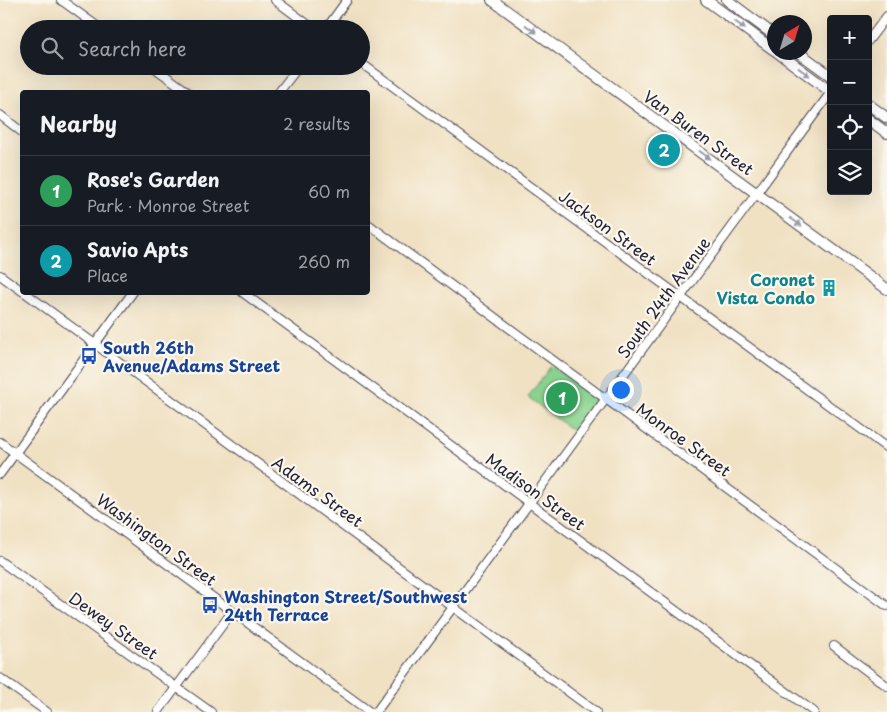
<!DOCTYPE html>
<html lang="en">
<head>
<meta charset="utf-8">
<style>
	:root { --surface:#171b24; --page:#20242c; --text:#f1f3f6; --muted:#9ea1a6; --line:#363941; --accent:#d93025 }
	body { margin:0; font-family:"Playpen Sans",sans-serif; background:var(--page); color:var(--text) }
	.controls { position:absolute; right:15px; top:15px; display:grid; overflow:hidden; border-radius:5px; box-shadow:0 5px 20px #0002 }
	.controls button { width:45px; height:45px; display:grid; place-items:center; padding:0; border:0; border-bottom:1px solid var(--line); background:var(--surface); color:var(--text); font:25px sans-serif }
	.compass { position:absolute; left:767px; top:15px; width:45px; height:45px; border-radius:50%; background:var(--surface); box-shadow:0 5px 20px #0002; rotate:38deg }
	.you { position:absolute; left:620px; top:389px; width:18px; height:18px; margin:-12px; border:4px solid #fff; border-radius:50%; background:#1a73e8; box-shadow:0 0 0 8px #1a73e833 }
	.badge { display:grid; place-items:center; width:32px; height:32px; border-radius:50%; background:var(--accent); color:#fff; font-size:16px; font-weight:700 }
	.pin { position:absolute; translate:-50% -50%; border:2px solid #fff; box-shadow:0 1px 5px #0006 }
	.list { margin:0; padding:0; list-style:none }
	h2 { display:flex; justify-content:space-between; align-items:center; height:65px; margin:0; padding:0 20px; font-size:21px }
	h2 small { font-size:16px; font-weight:400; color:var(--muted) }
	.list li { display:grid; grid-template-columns:32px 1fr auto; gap:15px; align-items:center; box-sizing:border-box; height:70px; padding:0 20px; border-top:1px solid var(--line) }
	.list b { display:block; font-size:19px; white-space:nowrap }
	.list p { margin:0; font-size:16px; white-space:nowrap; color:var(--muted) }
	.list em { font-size:16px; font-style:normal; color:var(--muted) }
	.icon { flex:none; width:28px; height:28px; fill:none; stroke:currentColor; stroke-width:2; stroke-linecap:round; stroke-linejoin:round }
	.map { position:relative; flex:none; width:887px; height:712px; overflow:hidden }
	.search { position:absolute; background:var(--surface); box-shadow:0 5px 20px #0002; left:20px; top:20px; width:350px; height:55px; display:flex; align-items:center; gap:12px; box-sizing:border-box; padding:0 18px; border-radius:28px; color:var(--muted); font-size:19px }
	.panel { position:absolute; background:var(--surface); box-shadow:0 5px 20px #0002; left:20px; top:90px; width:350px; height:205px; border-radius:5px }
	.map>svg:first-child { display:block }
</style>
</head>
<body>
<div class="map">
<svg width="887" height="712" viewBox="0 0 887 712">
	<rect width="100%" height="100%" fill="#fbf7ec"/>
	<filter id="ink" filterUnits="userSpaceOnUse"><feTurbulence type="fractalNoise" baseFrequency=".02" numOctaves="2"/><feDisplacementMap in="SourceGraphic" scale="10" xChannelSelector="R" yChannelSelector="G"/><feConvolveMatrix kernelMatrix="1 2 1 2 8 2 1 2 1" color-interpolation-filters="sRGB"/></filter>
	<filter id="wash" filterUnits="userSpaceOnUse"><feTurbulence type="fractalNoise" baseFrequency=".0096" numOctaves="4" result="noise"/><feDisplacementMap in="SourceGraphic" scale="20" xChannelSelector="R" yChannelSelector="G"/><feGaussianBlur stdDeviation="1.12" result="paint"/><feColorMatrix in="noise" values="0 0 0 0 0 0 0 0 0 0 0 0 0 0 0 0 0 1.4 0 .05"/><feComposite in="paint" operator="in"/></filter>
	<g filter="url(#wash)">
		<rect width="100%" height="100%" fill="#f0e1c3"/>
		<polygon fill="#8ad38f" stroke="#567a65" points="551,366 596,399 573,431 528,397"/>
	</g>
	<g filter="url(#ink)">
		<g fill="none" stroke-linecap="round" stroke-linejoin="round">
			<g stroke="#413f4f" stroke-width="10">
				<g id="minor">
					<polyline points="61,0 101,29"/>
					<polyline points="275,0 314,29"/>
					<polyline points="326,29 347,0"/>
					<polyline points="868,41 887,16"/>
					<polyline points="361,63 887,448"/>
					<polyline points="152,66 188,92"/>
					<polyline points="279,92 299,66"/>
					<polyline points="0,115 22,132"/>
					<polyline points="368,224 887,606"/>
					<polyline points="0,275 22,291"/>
					<polyline points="24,292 596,712"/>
					<polyline points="242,292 814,712"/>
					<polyline points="0,442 370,712"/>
					<polyline points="0,474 133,292"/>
					<polyline points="0,561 211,712"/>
					<polyline points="834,646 887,686"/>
					<polyline points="0,678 47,712"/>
					<polyline points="158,712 232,612"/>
					<polyline points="376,712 831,92"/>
				</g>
			</g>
			<g stroke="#413f4f" stroke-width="12">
				<g id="major">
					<polyline points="492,0 887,289"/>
					<polyline points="706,0 774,50"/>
					<polyline points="727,0 774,35"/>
					<polyline points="777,52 831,92"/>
					<polyline points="798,52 831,76"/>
					<polyline points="868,104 887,118"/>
					<polyline points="868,119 887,133"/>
				</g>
			</g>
			<use href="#minor" stroke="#fff" stroke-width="8"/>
			<use href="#major" stroke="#fff" stroke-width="10"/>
		</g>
		<defs><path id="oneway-solid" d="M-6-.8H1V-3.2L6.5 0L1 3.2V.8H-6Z" transform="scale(1.25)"/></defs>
		<g fill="#9c9ca7">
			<use href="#oneway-solid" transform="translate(740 25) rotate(36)"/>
			<use href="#oneway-solid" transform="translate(531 29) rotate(36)"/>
			<use href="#oneway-solid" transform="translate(804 72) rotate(36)"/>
			<use href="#oneway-solid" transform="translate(705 155) rotate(36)"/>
			<use href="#oneway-solid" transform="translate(796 222) rotate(36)"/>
		</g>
	</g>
	<defs>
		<g id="building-bare" transform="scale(1.35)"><path d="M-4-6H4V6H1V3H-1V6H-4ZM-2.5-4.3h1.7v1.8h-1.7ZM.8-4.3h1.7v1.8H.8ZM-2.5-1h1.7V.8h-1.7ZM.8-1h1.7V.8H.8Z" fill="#0f9aa8" stroke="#fbf7ec" stroke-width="2.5" paint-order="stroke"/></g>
		<g id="bus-bare" transform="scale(1.35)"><path d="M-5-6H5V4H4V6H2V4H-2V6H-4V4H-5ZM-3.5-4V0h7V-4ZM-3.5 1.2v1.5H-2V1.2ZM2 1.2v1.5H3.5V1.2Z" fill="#1a4fb4" stroke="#fbf7ec" stroke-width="2.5" paint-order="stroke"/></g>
	</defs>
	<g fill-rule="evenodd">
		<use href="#building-bare" x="829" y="288"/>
		<use href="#bus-bare" x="89" y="356"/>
		<use href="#bus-bare" x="210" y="605"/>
	</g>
	<g text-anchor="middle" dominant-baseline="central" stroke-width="4.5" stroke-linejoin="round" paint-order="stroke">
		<g font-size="16" fill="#22223b" stroke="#fbf7ec">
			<text transform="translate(699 132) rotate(36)">Van Buren Street</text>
			<text transform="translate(608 227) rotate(36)">Jackson Street</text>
			<text transform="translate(663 297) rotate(-54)">South 24th Avenue</text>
			<text transform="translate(684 439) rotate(36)">Monroe Street</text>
			<text transform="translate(318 491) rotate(36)">Adams Street</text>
			<text transform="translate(536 491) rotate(36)">Madison Street</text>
			<text transform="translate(157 539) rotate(36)">Washington Street</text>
			<text transform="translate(114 625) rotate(35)">Dewey Street</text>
		</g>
		<g font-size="16" font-weight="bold" fill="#0d838f" stroke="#fbf7ec" text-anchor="end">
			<text x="815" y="279">Coronet<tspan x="815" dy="18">Vista Condo</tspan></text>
		</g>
		<g font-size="16" font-weight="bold" fill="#164399" stroke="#fbf7ec" text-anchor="start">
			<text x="103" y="347">South 26th<tspan x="103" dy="18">Avenue/Adams Street</tspan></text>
			<text x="224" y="596">Washington Street/Southwest<tspan x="224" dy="18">24th Terrace</tspan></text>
		</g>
	</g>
</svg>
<div class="controls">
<button>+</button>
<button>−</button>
<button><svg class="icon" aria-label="locate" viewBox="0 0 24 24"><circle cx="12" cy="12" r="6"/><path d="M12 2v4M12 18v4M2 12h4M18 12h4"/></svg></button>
<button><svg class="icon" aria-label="layers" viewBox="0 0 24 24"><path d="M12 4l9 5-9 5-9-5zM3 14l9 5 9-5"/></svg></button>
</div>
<svg class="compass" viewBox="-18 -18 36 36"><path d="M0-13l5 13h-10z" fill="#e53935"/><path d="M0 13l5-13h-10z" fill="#9ea1a6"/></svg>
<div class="you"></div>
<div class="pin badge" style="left:562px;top:398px;background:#2e9e5b">1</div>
<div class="pin badge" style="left:664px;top:150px;background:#0f9aa8">2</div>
<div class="search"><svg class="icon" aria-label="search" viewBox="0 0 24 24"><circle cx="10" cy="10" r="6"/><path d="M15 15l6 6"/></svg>Search here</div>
<section class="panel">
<h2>Nearby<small>2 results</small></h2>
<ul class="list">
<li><span class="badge" style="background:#2e9e5b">1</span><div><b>Rose's Garden</b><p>Park · Monroe Street</p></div><em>60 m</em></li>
<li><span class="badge" style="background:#0f9aa8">2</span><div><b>Savio Apts</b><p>Place</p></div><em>260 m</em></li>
</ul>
</section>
</div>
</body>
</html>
